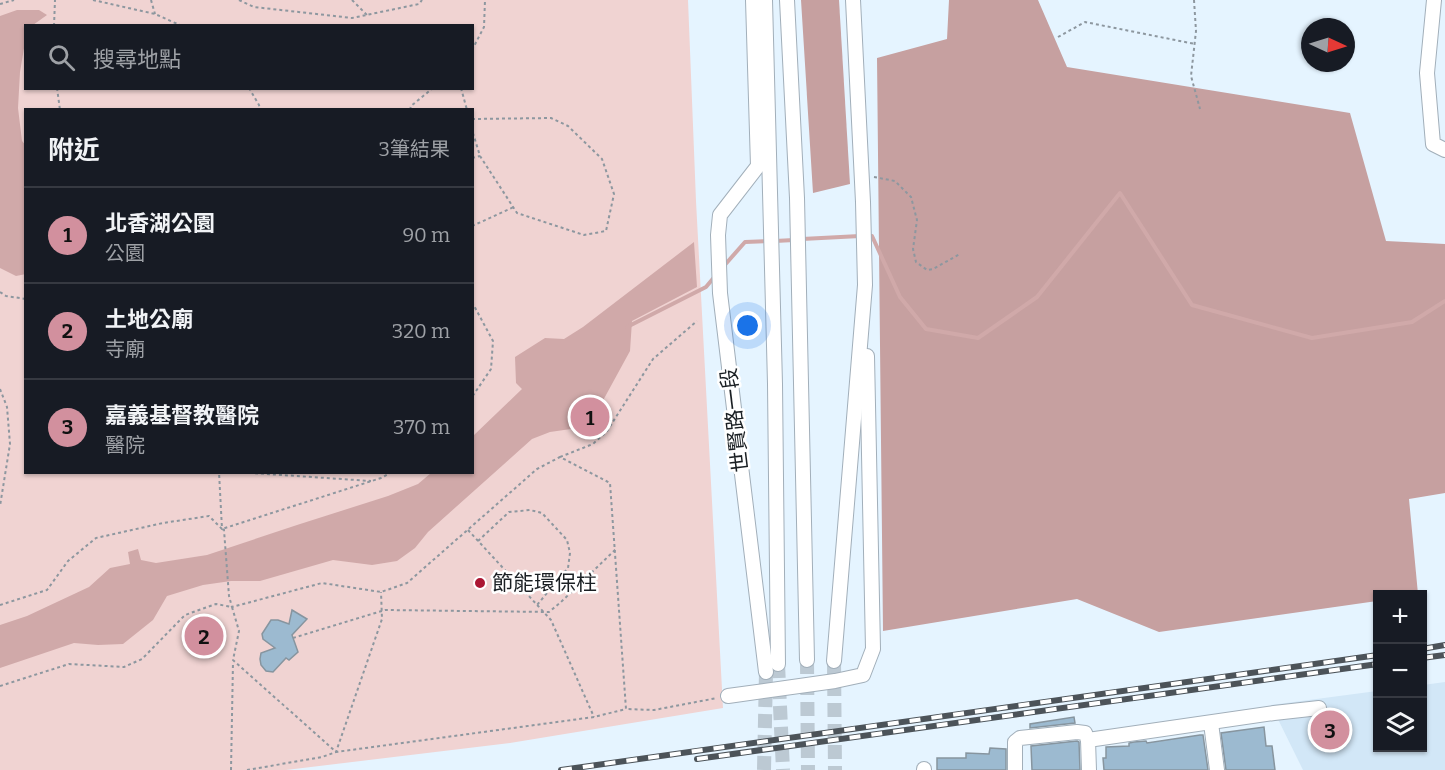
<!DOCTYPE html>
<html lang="zh-TW">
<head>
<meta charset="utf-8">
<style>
	:root { --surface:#171b24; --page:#242831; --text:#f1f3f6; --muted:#9ea1a6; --line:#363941; --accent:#d2909e }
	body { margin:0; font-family:Bitter,"Noto Sans TC",serif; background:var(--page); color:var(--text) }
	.controls { position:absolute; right:18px; bottom:18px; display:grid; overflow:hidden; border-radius:0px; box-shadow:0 2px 4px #0004 }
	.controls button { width:54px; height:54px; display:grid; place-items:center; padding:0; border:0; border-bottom:2px solid var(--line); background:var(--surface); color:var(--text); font:30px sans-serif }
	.compass { position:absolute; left:1301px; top:18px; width:54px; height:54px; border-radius:50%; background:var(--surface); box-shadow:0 2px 4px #0004; rotate:94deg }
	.you { position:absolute; left:748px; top:326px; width:21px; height:21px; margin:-15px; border:4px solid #fff; border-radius:50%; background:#1a73e8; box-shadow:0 0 0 9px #1a73e833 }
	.badge { display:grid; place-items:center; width:39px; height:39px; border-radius:50%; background:var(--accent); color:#111; font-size:20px; font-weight:700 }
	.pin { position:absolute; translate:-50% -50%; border:3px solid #fff; box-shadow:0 2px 6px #0006 }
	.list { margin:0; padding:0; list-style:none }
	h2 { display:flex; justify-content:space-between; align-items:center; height:78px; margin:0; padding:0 24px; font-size:26px }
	h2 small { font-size:20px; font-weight:400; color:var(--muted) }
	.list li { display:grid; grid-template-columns:39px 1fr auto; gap:18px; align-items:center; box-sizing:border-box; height:96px; padding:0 24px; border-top:2px solid var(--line) }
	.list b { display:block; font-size:22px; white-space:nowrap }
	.list p { margin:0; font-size:20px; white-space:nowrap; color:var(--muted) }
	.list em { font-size:20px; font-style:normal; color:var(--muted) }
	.icon { flex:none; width:33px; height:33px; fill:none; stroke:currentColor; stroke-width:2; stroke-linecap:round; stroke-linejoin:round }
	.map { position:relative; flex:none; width:1445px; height:770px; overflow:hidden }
	.search { position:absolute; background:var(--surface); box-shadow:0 2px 4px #0004; left:24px; top:24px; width:450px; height:66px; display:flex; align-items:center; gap:15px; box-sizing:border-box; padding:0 21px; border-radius:0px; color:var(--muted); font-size:22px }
	.panel { position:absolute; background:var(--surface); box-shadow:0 2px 4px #0004; left:24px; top:108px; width:450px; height:366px; border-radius:0px }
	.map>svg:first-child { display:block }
</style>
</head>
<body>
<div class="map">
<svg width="1445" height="770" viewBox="0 0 1445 770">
	<rect width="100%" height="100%" fill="#e5f4ff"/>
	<polygon fill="#d2e7f7" points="1445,682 1445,770 1303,770 1271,705 1377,691 1378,748 1422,748 1423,685"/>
	<path fill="#f0d3d2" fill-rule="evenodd" d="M0 0H688L696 201 723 708 510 743 286 770H0ZM26 26H472V88H26ZM26 110H472V472H26Z"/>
	<g fill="#c6a0a0">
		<polygon points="801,0 839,0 850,184 813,193"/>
		<polygon points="949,0 1038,0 1067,67 1350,113 1386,241 1445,244 1445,493 1409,499 1418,594 1378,594 1377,601 1159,632 1077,599 883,631 877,58 947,39"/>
	</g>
	<g fill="#d0a9a9">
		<polygon points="17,10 39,10 47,15 33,25 26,26 25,42 20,72 18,108 22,141 26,146 26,274 16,276 0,268 0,16"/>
		<polygon points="694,242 697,287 632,321 630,351 594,417 578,428 550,432 532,439 428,532 415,548 397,561 372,565 333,560 260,581 231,581 203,585 167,596 153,620 123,644 98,645 74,643 0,668 0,625 27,616 89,587 110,568 130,564 128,552 138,549 141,560 156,563 207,555 297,525 388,496 418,484 431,473 472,472 473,436 522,389 516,383 515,357 545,338 564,339 583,327"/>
	</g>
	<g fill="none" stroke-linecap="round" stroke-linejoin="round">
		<g stroke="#d0a9a9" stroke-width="4">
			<polyline points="868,236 872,236 900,297 926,329 978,338 1037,297 1120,193 1192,305 1312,338 1412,322 1445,301"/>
			<polyline points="802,239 860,236"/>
			<polyline points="775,241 794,240"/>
			<polyline points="723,267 745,242 767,241"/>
			<polyline points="627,327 706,287 716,275"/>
		</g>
	</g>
	<g fill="#9cbad0" stroke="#87959f" stroke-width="1.5">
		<polygon points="292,610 307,619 292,635 298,652 289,660 286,658 273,672 266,671 261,665 260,659 261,653 275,648 263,639 262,634 271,620 278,620 289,624"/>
		<polygon points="1074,717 1075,723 1030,728 1030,724"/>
		<polygon points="1264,727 1266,746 1272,746 1275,770 1226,770 1221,733"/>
		<polygon points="1200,735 1203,735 1208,770 1104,770 1103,758 1106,758 1106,747 1129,746 1129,743 1134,742 1146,741 1147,743"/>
		<polygon points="1077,741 1079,742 1080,770 1032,770 1031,746"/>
		<polygon points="990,748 1006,749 1006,770 937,770 937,758 966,758 966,753 989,754"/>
	</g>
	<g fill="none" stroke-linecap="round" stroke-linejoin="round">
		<g stroke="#bcc9d3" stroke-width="14" stroke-dasharray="14 7" stroke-linecap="butt">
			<polyline points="807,660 808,770"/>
			<polyline points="834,661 835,770"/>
			<polyline points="778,664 783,770"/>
			<polyline points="764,770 766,672"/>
		</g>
		<g stroke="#a2afba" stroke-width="16">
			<g id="minor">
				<polyline points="753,0 758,166 720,215 718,235 720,293 766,672"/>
				<polyline points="765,0 775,384 778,664"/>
				<polyline points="787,0 797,198 807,660"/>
				<polyline points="1434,0 1427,73 1433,144 1445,150"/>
				<polyline points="834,661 865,285 863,202 853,0"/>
				<polyline points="728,696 835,681 863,675 873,649 867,356"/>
				<polyline points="1211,723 1217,770"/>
				<polyline points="924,770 924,769"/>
				<polyline points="1015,770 1015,742 1020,738 1077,732 1085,733 1088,740"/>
				<polyline points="1089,770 1088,740 1274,713 1319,708"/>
			</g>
		</g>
		<g stroke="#8d979f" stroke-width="2" stroke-dasharray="3 3" stroke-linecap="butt">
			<polyline points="93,0 155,14 182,26"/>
			<polyline points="151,0 155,14"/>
			<polyline points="239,0 254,7 352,18 419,4 422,0"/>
			<polyline points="352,0 367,15"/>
			<polyline points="1194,0 1196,31 1191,76 1200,109"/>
			<polyline points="0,4 14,0"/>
			<polyline points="54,26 55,0"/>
			<polyline points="1058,37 1085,22 1195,44"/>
			<polyline points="472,50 484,27 485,0"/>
			<polyline points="57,88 60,110"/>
			<polyline points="249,88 259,105 260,110"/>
			<polyline points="461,88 467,110"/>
			<polyline points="410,110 411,106 433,88"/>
			<polyline points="472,119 551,118 568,126 602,159 614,194 606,231 584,235 517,213 480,156 472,130"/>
			<polyline points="472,158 480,156"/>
			<polyline points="874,177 895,181 911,197 917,220 913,249 916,262 927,270 933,269 960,254"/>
			<polyline points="472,226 514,207"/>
			<polyline points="0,292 6,296 26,299"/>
			<polyline points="472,302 493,341 491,369 472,397"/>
			<polyline points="0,389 7,407 10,444 0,506"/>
			<polyline points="560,457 593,444 607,431 653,359 697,321"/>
			<polyline points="237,472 371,481"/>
			<polyline points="392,472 381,478 222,529 224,530 229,596 232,607 322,583 381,592 407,583 537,469 560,457 610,483 626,709 654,710 717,698"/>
			<polyline points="468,530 551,620 594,717"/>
			<polyline points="478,541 509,512 530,510 542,513 567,540 570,553 568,568 537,605"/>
			<polyline points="0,605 47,590 68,561 96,538 163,523 209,516 222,529 219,472"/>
			<polyline points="293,638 385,610 549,612 561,602 616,549"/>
			<polyline points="0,686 69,664 124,667 142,659 185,615 216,604 232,607 239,631 233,660 336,752 594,717 626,709"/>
			<polyline points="231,770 233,662"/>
			<polyline points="247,770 322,757 336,752 382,619 381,592"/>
		</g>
		<use href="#minor" stroke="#fff" stroke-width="14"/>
		<g stroke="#4c5359" stroke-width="6">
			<g id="rail">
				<polyline points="1422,649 1445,645"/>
				<polyline points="1422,658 1445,655"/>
				<polyline points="697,759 1378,664"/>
				<polyline points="561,770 1378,655"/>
			</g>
		</g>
		<use href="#rail" stroke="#fff" stroke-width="4" stroke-dasharray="11" stroke-linecap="butt"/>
	</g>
	<circle fill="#ab1633" stroke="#fff" stroke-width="2" cx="480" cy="583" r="6"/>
	<g text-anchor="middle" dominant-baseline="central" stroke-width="5" stroke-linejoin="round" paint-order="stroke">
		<g font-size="21" fill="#1a1f23" stroke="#fff">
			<text transform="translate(735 420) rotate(-97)">世賢路一段</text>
		</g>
		<g font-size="21" fill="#1a1f23" stroke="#fff" text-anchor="start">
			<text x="492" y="583">節能環保柱</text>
		</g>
	</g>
</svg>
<div class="controls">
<button>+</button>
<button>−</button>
<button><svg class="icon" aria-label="layers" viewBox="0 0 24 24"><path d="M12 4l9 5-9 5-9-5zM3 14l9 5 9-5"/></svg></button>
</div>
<svg class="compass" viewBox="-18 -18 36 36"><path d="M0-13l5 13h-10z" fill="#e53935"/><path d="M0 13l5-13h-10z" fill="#9ea1a6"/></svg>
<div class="you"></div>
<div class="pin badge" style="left:590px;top:417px">1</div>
<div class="pin badge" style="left:204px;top:636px">2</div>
<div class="pin badge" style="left:1330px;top:730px">3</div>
<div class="search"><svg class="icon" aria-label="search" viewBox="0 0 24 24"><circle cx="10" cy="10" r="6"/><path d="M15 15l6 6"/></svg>搜尋地點</div>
<section class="panel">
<h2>附近<small>3筆結果</small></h2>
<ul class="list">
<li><span class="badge">1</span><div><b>北香湖公園</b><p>公園</p></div><em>90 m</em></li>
<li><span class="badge">2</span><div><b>土地公廟</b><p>寺廟</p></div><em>320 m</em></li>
<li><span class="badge">3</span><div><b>嘉義基督教醫院</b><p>醫院</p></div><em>370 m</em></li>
</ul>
</section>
</div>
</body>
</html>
